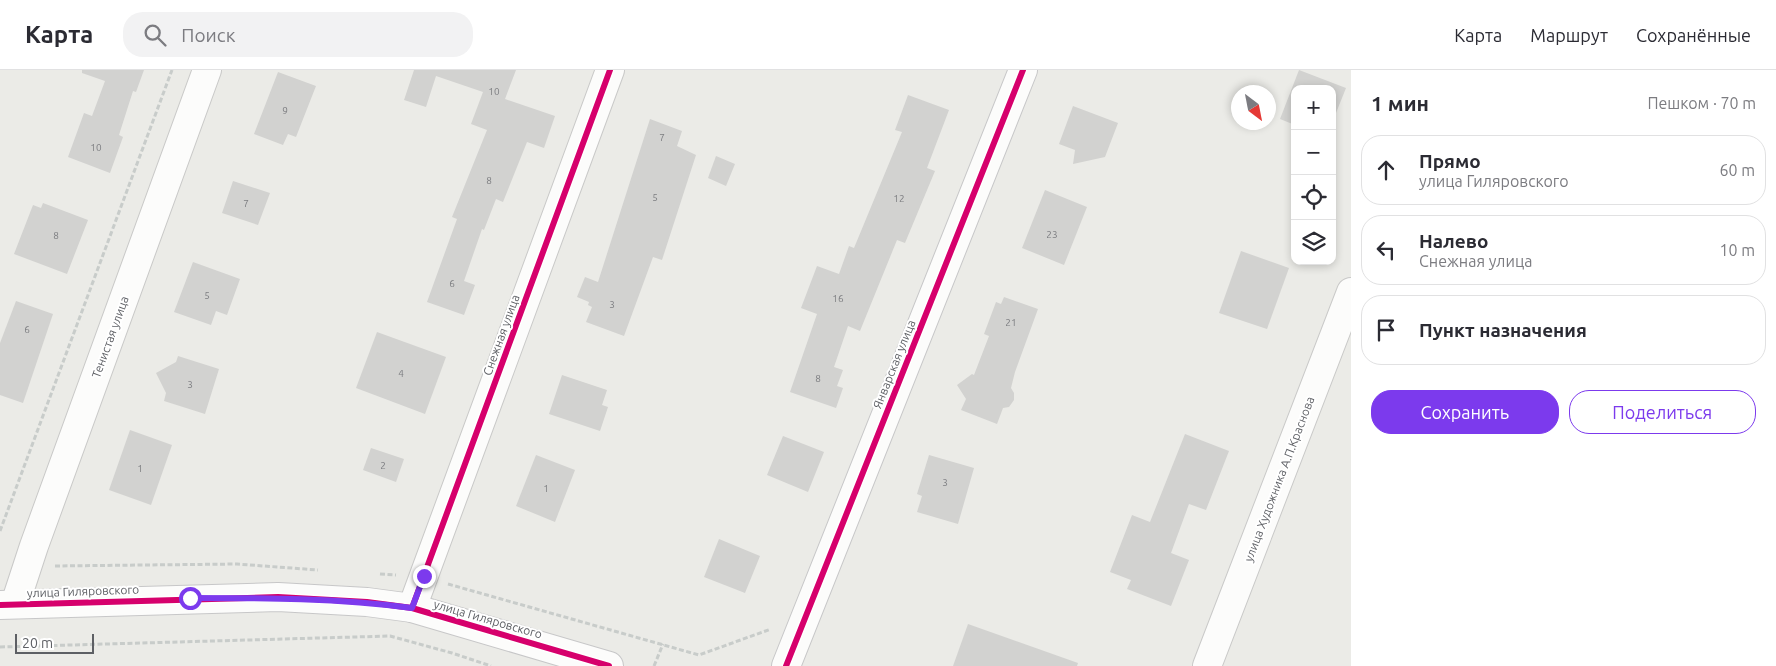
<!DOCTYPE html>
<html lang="ru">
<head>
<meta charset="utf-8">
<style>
	:root { --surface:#fff; --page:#f2f2f3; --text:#2b2b33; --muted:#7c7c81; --line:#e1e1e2; --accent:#7c3aed }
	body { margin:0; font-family:Ubuntu,sans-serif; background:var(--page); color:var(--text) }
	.controls { position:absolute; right:15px; top:15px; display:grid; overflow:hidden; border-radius:10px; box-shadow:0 2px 8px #0003 }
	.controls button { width:45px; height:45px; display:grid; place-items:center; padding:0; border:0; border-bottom:1px solid var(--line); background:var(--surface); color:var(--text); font:25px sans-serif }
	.compass { position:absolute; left:1231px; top:15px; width:45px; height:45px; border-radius:50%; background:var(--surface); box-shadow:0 2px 8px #0003; rotate:148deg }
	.scale { position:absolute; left:15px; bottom:12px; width:79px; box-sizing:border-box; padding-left:5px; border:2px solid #5d5f64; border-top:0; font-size:14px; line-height:18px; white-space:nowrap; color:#5d5f64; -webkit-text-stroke:4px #fff; paint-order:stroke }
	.stop { position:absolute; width:15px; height:15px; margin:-11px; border:4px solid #7c3aed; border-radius:50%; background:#fff }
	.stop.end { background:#7c3aed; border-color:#fff; box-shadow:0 1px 5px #0008 }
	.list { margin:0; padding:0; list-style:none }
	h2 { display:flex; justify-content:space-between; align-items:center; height:65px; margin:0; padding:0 20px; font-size:21px }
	h2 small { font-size:16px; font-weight:400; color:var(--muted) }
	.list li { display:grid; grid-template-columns:32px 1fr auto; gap:15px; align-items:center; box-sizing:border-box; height:70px; margin:0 10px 10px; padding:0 10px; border:1px solid var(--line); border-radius:20px }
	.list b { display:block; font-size:19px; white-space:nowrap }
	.list p { margin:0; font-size:16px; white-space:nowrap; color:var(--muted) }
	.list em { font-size:16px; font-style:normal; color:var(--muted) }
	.actions { display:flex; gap:10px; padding:15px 20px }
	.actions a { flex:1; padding:11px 0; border:1px solid var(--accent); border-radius:20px; text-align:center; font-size:18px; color:var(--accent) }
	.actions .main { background:var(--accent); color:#fff }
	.icon { flex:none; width:28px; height:28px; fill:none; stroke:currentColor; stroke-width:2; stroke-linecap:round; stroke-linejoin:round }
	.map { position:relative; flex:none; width:1351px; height:596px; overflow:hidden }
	header { display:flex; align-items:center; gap:30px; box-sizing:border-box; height:70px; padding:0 25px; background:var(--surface); border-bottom:1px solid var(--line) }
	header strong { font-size:24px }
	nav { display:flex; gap:28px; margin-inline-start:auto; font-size:18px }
	.search { width:350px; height:45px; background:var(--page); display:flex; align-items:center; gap:12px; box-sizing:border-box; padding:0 18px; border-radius:20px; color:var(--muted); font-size:19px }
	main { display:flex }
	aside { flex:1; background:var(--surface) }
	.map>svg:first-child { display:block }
</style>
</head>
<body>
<header>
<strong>Карта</strong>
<div class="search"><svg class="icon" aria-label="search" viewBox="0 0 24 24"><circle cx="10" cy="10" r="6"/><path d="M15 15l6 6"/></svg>Поиск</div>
<nav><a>Карта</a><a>Маршрут</a><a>Сохранённые</a></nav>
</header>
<main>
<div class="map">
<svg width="1351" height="596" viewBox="0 0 1351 596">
	<rect width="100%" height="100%" fill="#ebebe7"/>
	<g fill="#d2d2d0">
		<polygon points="82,0 144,0 136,22 133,21 119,65 123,67 110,103 68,87 84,43 92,46 105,11 82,3"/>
		<polygon points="414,0 516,0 505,29 555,46 544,78 527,72 503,132 496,129 484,160 482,159 464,211 475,215 464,245 427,232 457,149 452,147 487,60 471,54 483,22 436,6 426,37 404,30"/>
		<polygon points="1299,0 1346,18 1332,53 1332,19 1295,19 1295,55 1280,49"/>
		<polygon points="278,2 316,16 296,67 288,64 283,75 254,64"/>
		<polygon points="908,25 949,40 927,98 935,101 905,173 897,170 860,261 848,256 834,297 843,300 837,316 843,318 836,338 790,322 817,244 801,238 817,196 839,204 849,176 854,178 902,62 895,60"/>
		<polygon points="1073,36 1118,53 1105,87 1073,94 1075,80 1059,74"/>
		<polygon points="650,49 682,61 677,76 696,85 662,190 653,187 624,266 586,252 592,237 588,235 589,232 577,227 585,207 598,212"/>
		<polygon points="716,86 735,94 726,116 708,108"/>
		<polygon points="233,111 270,123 258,155 222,143"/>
		<polygon points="1045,120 1087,137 1064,195 1022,178"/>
		<polygon points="43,133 88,150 67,204 14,184 33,135 41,138"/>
		<polygon points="1241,181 1289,198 1267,259 1219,243"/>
		<polygon points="193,192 240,209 227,245 216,241 211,255 174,242"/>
		<polygon points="1004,227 1038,239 1015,302 1011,318 1014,323 1014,330 1009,337 1003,338 997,354 961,340 966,329 957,315 972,304 974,305 989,266 984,264 996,232 1001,234"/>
		<polygon points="16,231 53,244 23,333 0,325 0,273"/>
		<polygon points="377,262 446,287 425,344 356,318"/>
		<polygon points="178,286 219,299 205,344 164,331 166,323 156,303 176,292"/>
		<polygon points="562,305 607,320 602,335 608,337 600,361 549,344"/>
		<polygon points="130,360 172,375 151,435 109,420"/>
		<polygon points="1185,364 1229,381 1206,440 1189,434 1171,483 1189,490 1171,536 1127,519 1131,510 1110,502 1132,445 1150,452"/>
		<polygon points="783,366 824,382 808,422 767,405"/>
		<polygon points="371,378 404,389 396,412 363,400"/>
		<polygon points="536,385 575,400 555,452 516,436"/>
		<polygon points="929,385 974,398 958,454 917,442 922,426 917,424"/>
		<polygon points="719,469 760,486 745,523 704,507"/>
		<polygon points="968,554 1078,593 1077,596 953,596"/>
	</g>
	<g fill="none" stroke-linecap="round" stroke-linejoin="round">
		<g stroke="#c9c9c8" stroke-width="30">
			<g id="street">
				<polyline points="15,534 34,476 207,0"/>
				<polyline points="412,538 610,0"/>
				<polyline points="1207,596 1351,222"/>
			</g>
		</g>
		<g stroke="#c7c7c8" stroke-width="30">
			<g id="secondary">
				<polyline points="0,535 278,527 367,532 412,538 609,596"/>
				<polyline points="786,596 1023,0"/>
			</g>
		</g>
		<g stroke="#c8ccca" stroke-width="3" stroke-dasharray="5 2.5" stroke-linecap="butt">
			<polyline points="0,461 172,0"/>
			<polyline points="55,496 237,494 318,500"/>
			<polyline points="380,504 396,505"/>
			<polyline points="448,514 699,585 771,559"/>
			<polyline points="0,577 390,566 452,583 491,596"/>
			<polyline points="654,596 663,574"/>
		</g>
		<use href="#street" stroke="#fcfcfb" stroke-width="28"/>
		<use href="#secondary" stroke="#fcfcfb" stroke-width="28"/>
		<g stroke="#fff" stroke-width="9">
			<g id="cycleway">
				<polyline points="0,535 278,527 367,532 412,538 609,596"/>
				<polyline points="412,538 610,0"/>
				<polyline points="786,596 1023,0"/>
			</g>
		</g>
		<use href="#cycleway" stroke="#d6006c" stroke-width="6"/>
	</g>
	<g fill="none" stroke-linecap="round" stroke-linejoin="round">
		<path stroke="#7c3aed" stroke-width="6" d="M190 528C264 528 338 528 412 538L424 506"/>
	</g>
	<g text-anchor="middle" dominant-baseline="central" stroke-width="4" stroke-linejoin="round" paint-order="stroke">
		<g font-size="10" fill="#7c7d80">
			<text x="494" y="21">10</text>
			<text x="285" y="40">9</text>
			<text x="662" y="67">7</text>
			<text x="96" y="77">10</text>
			<text x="489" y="110">8</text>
			<text x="655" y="127">5</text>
			<text x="899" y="128">12</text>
			<text x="246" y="133">7</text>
			<text x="1052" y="164">23</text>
			<text x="56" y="165">8</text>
			<text x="452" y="213">6</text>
			<text x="207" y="225">5</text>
			<text x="838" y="228">16</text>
			<text x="612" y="234">3</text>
			<text x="1011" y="252">21</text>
			<text x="27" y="259">6</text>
			<text x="401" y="303">4</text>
			<text x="818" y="308">8</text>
			<text x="190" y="314">3</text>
			<text x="383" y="395">2</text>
			<text x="140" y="398">1</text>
			<text x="945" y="412">3</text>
			<text x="546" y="418">1</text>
		</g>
		<g font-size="12" fill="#5d5f64" stroke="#fff">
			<text transform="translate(501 265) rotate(-70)">Снежная улица</text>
			<text transform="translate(110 267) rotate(-70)">Тенистая улица</text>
			<text transform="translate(894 294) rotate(-68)">Январская улица</text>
			<text transform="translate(1279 409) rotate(-69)">улица Художника А.П.Краснова</text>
			<text transform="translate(83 521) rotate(-2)">улица Гиляровского</text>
			<text transform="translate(488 549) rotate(16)">улица Гиляровского</text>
		</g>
	</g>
</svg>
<div class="controls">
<button>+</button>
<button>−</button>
<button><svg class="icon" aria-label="locate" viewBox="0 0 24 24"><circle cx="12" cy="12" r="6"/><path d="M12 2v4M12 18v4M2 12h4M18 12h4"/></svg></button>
<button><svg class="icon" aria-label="layers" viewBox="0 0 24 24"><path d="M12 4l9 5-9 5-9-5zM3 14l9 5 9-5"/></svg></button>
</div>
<svg class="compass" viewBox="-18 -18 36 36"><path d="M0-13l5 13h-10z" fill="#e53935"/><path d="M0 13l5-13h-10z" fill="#7c7c81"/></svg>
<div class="scale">20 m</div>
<div class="stop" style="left:190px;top:528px"></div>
<div class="stop end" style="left:424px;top:506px"></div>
</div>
<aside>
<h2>1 мин<small>Пешком · 70 m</small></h2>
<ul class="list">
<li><svg class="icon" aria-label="ahead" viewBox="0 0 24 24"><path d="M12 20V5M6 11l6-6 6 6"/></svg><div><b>Прямо</b><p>улица Гиляровского</p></div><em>60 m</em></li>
<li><svg class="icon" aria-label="left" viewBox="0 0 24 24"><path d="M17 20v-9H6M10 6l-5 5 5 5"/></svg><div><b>Налево</b><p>Снежная улица</p></div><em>10 m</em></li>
<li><svg class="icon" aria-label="arrive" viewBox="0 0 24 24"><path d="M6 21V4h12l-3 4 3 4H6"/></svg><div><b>Пункт назначения</b></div></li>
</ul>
<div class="actions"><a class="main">Сохранить</a><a>Поделиться</a></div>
</aside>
</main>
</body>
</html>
